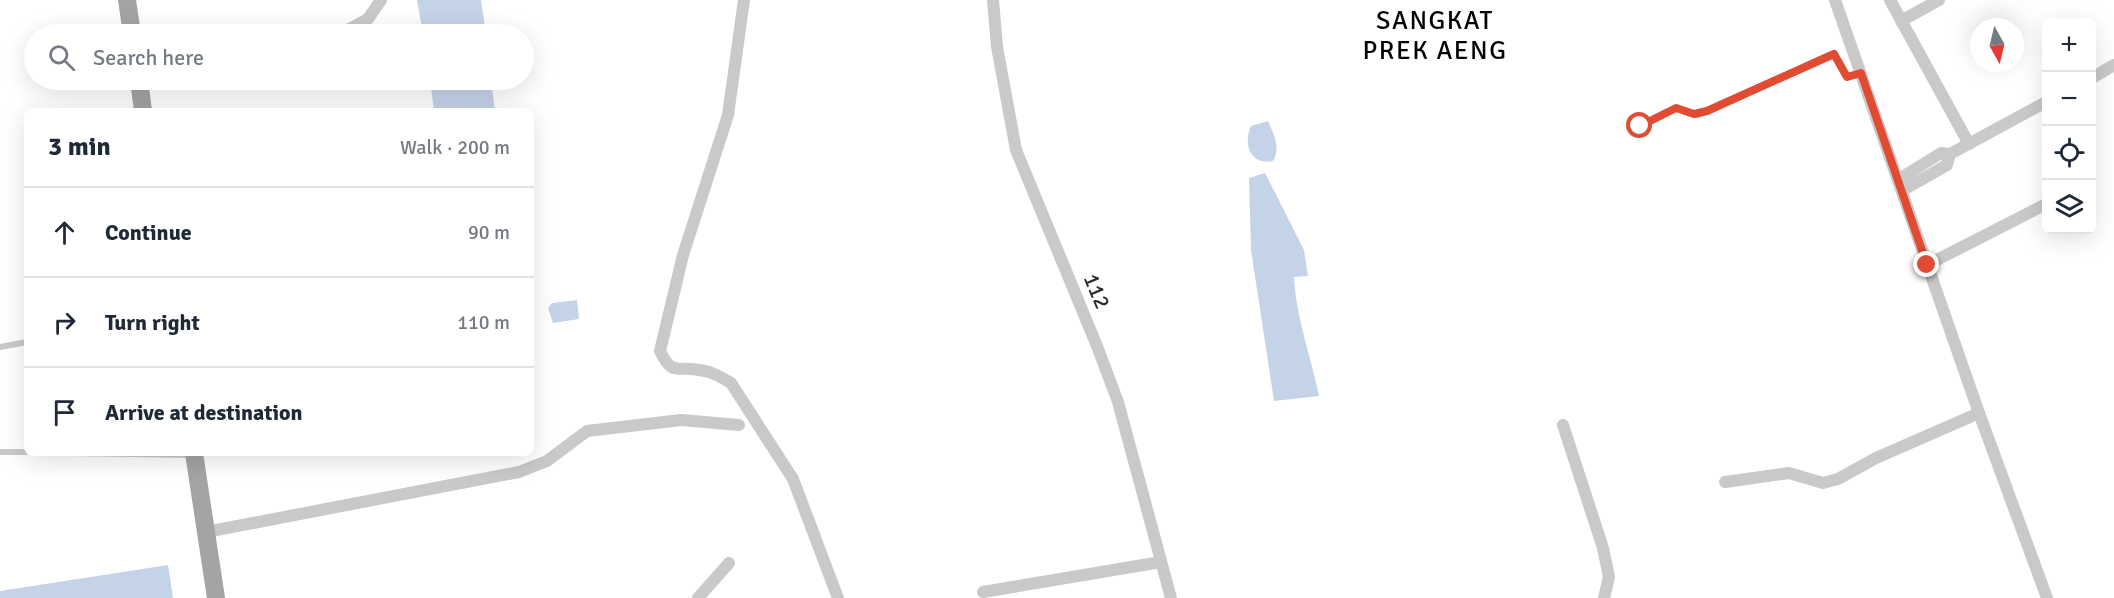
<!DOCTYPE html>
<html lang="en">
<head>
<meta charset="utf-8">
<style>
	:root { --surface:#fff; --page:#f6f6f7; --text:#1f2937; --muted:#747a83; --line:#e0e1e3 }
	body { margin:0; font-family:Signika,sans-serif; background:var(--page); color:var(--text) }
	.controls { position:absolute; right:18px; top:18px; display:grid; overflow:hidden; border-radius:9px; box-shadow:0 6px 24px #0002 }
	.controls button { width:54px; height:54px; display:grid; place-items:center; padding:0; border:0; border-bottom:2px solid var(--line); background:var(--surface); color:var(--text); font:30px sans-serif }
	.compass { position:absolute; left:1970px; top:18px; width:54px; height:54px; border-radius:50%; background:var(--surface); box-shadow:0 6px 24px #0002; rotate:172deg }
	.stop { position:absolute; width:18px; height:18px; margin:-14px; border:4px solid #e04b31; border-radius:50%; background:#fff }
	.stop.end { background:#e04b31; border-color:#fff; box-shadow:0 2px 6px #0008 }
	.list { margin:0; padding:0; list-style:none }
	h2 { display:flex; justify-content:space-between; align-items:center; height:78px; margin:0; padding:0 24px; font-size:26px }
	h2 small { font-size:20px; font-weight:400; color:var(--muted) }
	.list li { display:grid; grid-template-columns:39px 1fr auto; gap:18px; align-items:center; box-sizing:border-box; height:90px; padding:0 24px; border-top:2px solid var(--line) }
	.list b { display:block; font-size:22px; white-space:nowrap }
	.list em { font-size:20px; font-style:normal; color:var(--muted) }
	.icon { flex:none; width:33px; height:33px; fill:none; stroke:currentColor; stroke-width:2; stroke-linecap:round; stroke-linejoin:round }
	.map { position:relative; flex:none; width:2114px; height:598px; overflow:hidden }
	.search { position:absolute; background:var(--surface); box-shadow:0 6px 24px #0002; left:24px; top:24px; width:510px; height:66px; display:flex; align-items:center; gap:15px; box-sizing:border-box; padding:0 21px; border-radius:33px; color:var(--muted); font-size:22px }
	.panel { position:absolute; background:var(--surface); box-shadow:0 6px 24px #0002; left:24px; top:108px; width:510px; height:348px; border-radius:9px }
	.map>svg:first-child { display:block }
</style>
</head>
<body>
<div class="map">
<svg width="2114" height="598" viewBox="0 0 2114 598">
	<rect width="100%" height="100%" fill="#fff"/>
	<g fill="#c5d3e9">
		<polygon points="417,0 481,0 486,34 423,34"/>
		<polygon points="430,80 491,80 495,111 434,111"/>
		<path d="M1268 121C1274 135 1281 148 1273 161 1250 165 1243 144 1251 126Z"/>
		<path d="M1265 173 1304 250 1308 276 1294 277C1296 318 1311 356 1319 396L1274 401 1251 250 1249 178Z"/>
		<polygon points="577,300 579,319 553,323 548,308 552,303"/>
		<polygon points="168,565 173,598 0,598 0,591"/>
	</g>
	<g fill="none" stroke-linecap="round" stroke-linejoin="round">
		<g stroke="#c9c9c9" stroke-width="6">
			<polyline points="1640,125 1676,108 1698,115 1829,55 1836,56 1847,77 1860,74"/>
			<polyline points="0,347 27,342"/>
			<polyline points="0,452 27,452"/>
			<polyline points="70,453 192,455"/>
		</g>
		<g stroke="#c9c9c9" stroke-width="12">
			<path d="M744 0 728 115 683 255 660 351C672 376 676 366 699 370 711 371 721 377 731 383L793 479 838 598"/>
			<polyline points="993,0 997,47 1016,150 1097,346 1118,402 1171,598"/>
			<polyline points="1835,0 1979,413 2047,598"/>
			<polyline points="1890,0 1969,144"/>
			<polyline points="1901,21 1939,0"/>
			<polyline points="340,34 368,19 381,0"/>
			<polyline points="2092,78 2114,65"/>
			<polyline points="1950,154 2046,102"/>
			<polyline points="1899,179 1941,153 1950,154 1947,165 1903,190"/>
			<polyline points="1927,265 2046,204"/>
			<polyline points="1563,425 1603,548 1609,577 1604,598"/>
			<polyline points="1725,482 1789,473 1823,483 1838,479 1876,458 1979,413"/>
			<polyline points="206,532 519,472 547,461 587,431 681,420 739,425"/>
			<polyline points="983,592 1161,562"/>
			<polyline points="698,598 729,563"/>
		</g>
		<g stroke="#a4a4a4" stroke-width="18">
			<polyline points="127,0 132,34"/>
			<polyline points="139,80 143,111"/>
			<polyline points="194,453 216,598"/>
		</g>
	</g>
	<g fill="none" stroke-linecap="round" stroke-linejoin="round">
		<polyline stroke="#e04b31" stroke-width="8" points="1640,126 1676,108 1694,114 1707,111 1834,54 1847,77 1861,73 1927,265"/>
	</g>
	<g text-anchor="middle" dominant-baseline="central" stroke-width="6" stroke-linejoin="round" paint-order="stroke">
		<g font-size="22" fill="#2c2c2c" stroke="#fff">
			<text transform="translate(1097 291) rotate(67)">112</text>
		</g>
		<g font-size="26" letter-spacing="1.5" fill="#000" stroke="#fff">
			<text x="1435" y="21">SANGKAT<tspan x="1435" dy="30">PREK AENG</tspan></text>
		</g>
	</g>
</svg>
<div class="controls">
<button>+</button>
<button>−</button>
<button><svg class="icon" aria-label="locate" viewBox="0 0 24 24"><circle cx="12" cy="12" r="6"/><path d="M12 2v4M12 18v4M2 12h4M18 12h4"/></svg></button>
<button><svg class="icon" aria-label="layers" viewBox="0 0 24 24"><path d="M12 4l9 5-9 5-9-5zM3 14l9 5 9-5"/></svg></button>
</div>
<svg class="compass" viewBox="-18 -18 36 36"><path d="M0-13l5 13h-10z" fill="#e53935"/><path d="M0 13l5-13h-10z" fill="#747a83"/></svg>
<div class="stop" style="left:1640px;top:126px"></div>
<div class="stop end" style="left:1927px;top:265px"></div>
<div class="search"><svg class="icon" aria-label="search" viewBox="0 0 24 24"><circle cx="10" cy="10" r="6"/><path d="M15 15l6 6"/></svg>Search here</div>
<section class="panel">
<h2>3 min<small>Walk · 200 m</small></h2>
<ul class="list">
<li><svg class="icon" aria-label="ahead" viewBox="0 0 24 24"><path d="M12 20V5M6 11l6-6 6 6"/></svg><div><b>Continue</b></div><em>90 m</em></li>
<li><svg class="icon" aria-label="right" viewBox="0 0 24 24"><path d="M7 20v-9h11M14 6l5 5-5 5"/></svg><div><b>Turn right</b></div><em>110 m</em></li>
<li><svg class="icon" aria-label="arrive" viewBox="0 0 24 24"><path d="M6 21V4h12l-3 4 3 4H6"/></svg><div><b>Arrive at destination</b></div></li>
</ul>
</section>
</div>
</body>
</html>
